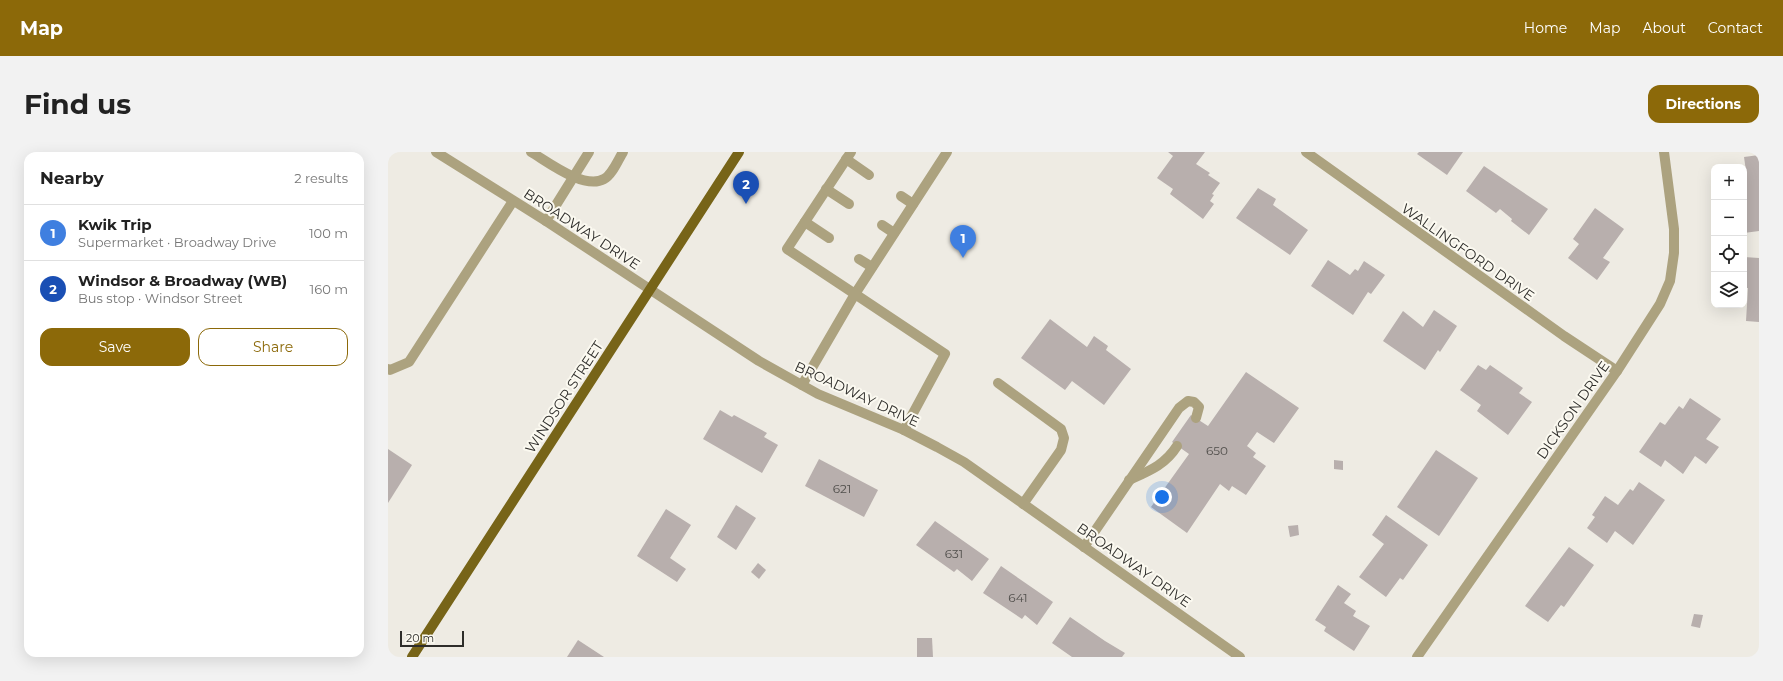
<!DOCTYPE html>
<html lang="en">
<head>
<meta charset="utf-8">
<style>
	:root { --surface:#fff; --page:#f2f2f2; --text:#222; --muted:#767676; --line:#e0e0e0; --accent:#8c6909 }
	body { margin:0; font-family:Montserrat,sans-serif; background:var(--page); color:var(--text) }
	.controls { position:absolute; right:12px; top:12px; display:grid; overflow:hidden; border-radius:8px; box-shadow:0 4px 16px #0002 }
	.controls button { width:36px; height:36px; display:grid; place-items:center; padding:0; border:0; border-bottom:1px solid var(--line); background:var(--surface); color:var(--text); font:20px sans-serif }
	.scale { position:absolute; left:12px; bottom:10px; width:64px; box-sizing:border-box; padding-left:4px; border:2px solid #2e2d2a; border-top:0; font-size:11px; line-height:14px; white-space:nowrap; color:#2e2d2a; -webkit-text-stroke:3px #fbf9f0; paint-order:stroke }
	.you { position:absolute; left:774px; top:345px; width:14px; height:14px; margin:-10px; border:3px solid #fff; border-radius:50%; background:#1a73e8; box-shadow:0 0 0 6px #1a73e833 }
	.badge { display:grid; place-items:center; width:26px; height:26px; border-radius:50%; background:var(--accent); color:#fff; font-size:13px; font-weight:700 }
	.pin { position:absolute; translate:-50% -33px; filter:drop-shadow(0 1px 2px #0008) }
	.pin::after { content:''; position:absolute; top:21px; width:14px; height:12px; background:inherit; clip-path:polygon(0 0,100% 0,50% 100%) }
	.list { margin:0; padding:0; list-style:none }
	h2 { display:flex; justify-content:space-between; align-items:center; height:52px; margin:0; padding:0 16px; font-size:17px }
	h2 small { font-size:13px; font-weight:400; color:var(--muted) }
	.list li { display:grid; grid-template-columns:26px 1fr auto; gap:12px; align-items:center; box-sizing:border-box; height:56px; padding:0 16px; border-top:1px solid var(--line) }
	.list b { display:block; font-size:15px; white-space:nowrap }
	.list p { margin:0; font-size:13px; white-space:nowrap; color:var(--muted) }
	.list em { font-size:13px; font-style:normal; color:var(--muted) }
	.actions { display:flex; gap:8px; padding:12px 16px }
	.actions a { flex:1; padding:9px 0; border:1px solid var(--accent); border-radius:12px; text-align:center; font-size:14px; color:var(--accent) }
	.actions .main { background:var(--accent); color:#fff }
	.icon { flex:none; width:22px; height:22px; fill:none; stroke:currentColor; stroke-width:2; stroke-linecap:round; stroke-linejoin:round }
	.map { position:relative; flex:none; width:1371px; height:505px; overflow:hidden; border-radius:12px }
	header { display:flex; align-items:center; gap:24px; box-sizing:border-box; height:56px; padding:0 20px; background:var(--accent); color:#fff }
	header strong { font-size:19px }
	nav { display:flex; gap:22px; margin-inline-start:auto; font-size:14px }
	.intro { display:flex; align-items:center; justify-content:space-between; box-sizing:border-box; height:96px; padding:0 24px }
	h1 { margin:0; font-size:28px }
	.button { padding:10px 18px; border-radius:12px; background:var(--accent); color:#fff; font-size:14px; font-weight:700 }
	main { display:flex; gap:24px; padding:0 24px }
	aside { flex:1; background:var(--surface); border-radius:12px; box-shadow:0 4px 16px #0002 }
	.map>svg:first-child { display:block }
</style>
</head>
<body>
<header>
<strong>Map</strong>
<nav><a>Home</a><a>Map</a><a>About</a><a>Contact</a></nav>
</header>
<div class="intro"><h1>Find us</h1><a class="button">Directions</a></div>
<main>
<aside>
<h2>Nearby<small>2 results</small></h2>
<ul class="list">
<li><span class="badge" style="background:#3f7fe0">1</span><div><b>Kwik Trip</b><p>Supermarket · Broadway Drive</p></div><em>100 m</em></li>
<li><span class="badge" style="background:#1a4fb4">2</span><div><b>Windsor &amp; Broadway (WB)</b><p>Bus stop · Windsor Street</p></div><em>160 m</em></li>
</ul>
<div class="actions"><a class="main">Save</a><a>Share</a></div>
</aside>
<div class="map">
<svg width="1371" height="505" viewBox="0 0 1371 505">
	<rect width="100%" height="100%" fill="#eeebe3"/>
	<g fill="#b8afad">
		<polygon points="780,0 817,0 808,12 822,21 820,23 832,31 824,42 826,43 822,49 826,52 815,67 782,42 785,37 769,26 785,4"/>
		<polygon points="1031,0 1075,0 1059,23 1029,2"/>
		<polygon points="1371,3 1371,79 1356,81 1356,60 1358,60 1356,42 1356,19 1358,19 1356,5"/>
		<polygon points="1096,14 1160,57 1141,83 1123,69 1124,67 1112,57 1108,61 1078,39"/>
		<polygon points="870,36 888,47 885,53 920,78 902,103 848,66"/>
		<polygon points="1207,56 1236,77 1215,106 1222,110 1209,128 1180,106 1191,92 1185,87"/>
		<polygon points="1356,105 1371,106 1371,170 1358,169 1360,136 1356,136"/>
		<polygon points="940,108 962,123 967,117 970,119 976,109 997,123 983,142 980,140 965,163 923,134"/>
		<polygon points="1046,158 1069,174 1052,200 1050,198 1037,218 995,189 1015,159 1035,175"/>
		<polygon points="662,167 699,195 706,184 720,194 718,198 743,217 716,253 684,229 677,238 633,206"/>
		<polygon points="1090,213 1098,218 1102,213 1135,236 1131,241 1144,250 1120,283 1089,259 1093,253 1072,238"/>
		<polygon points="858,220 911,256 886,291 869,280 859,294 868,301 865,305 878,314 858,343 844,334 841,339 832,332 799,381 763,355 801,302 784,290 803,263 820,274"/>
		<polygon points="1302,246 1333,267 1318,287 1331,295 1318,312 1307,304 1295,322 1277,308 1273,315 1251,300 1272,270 1277,273 1291,254 1295,257"/>
		<polygon points="332,258 344,265 346,263 379,281 376,285 390,293 374,321 315,287"/>
		<polygon points="0,297 24,313 0,351"/>
		<polygon points="1048,298 1090,326 1051,384 1009,355"/>
		<polygon points="431,307 490,338 476,365 417,334"/>
		<polygon points="946,308 955,309 955,318 946,317"/>
		<polygon points="1251,330 1277,348 1245,393 1227,379 1219,391 1199,376 1207,365 1204,363 1217,344 1230,353 1242,337 1245,339"/>
		<polygon points="348,353 368,366 348,398 329,385"/>
		<polygon points="278,357 303,373 282,406 298,417 289,430 249,404"/>
		<polygon points="998,363 1040,393 1015,428 1012,426 998,445 971,425 996,392 984,383"/>
		<polygon points="547,369 601,407 584,429 569,417 566,420 528,393"/>
		<polygon points="910,373 911,383 902,385 900,374"/>
		<polygon points="1181,395 1206,413 1176,455 1173,453 1160,470 1137,454"/>
		<polygon points="370,411 378,418 371,427 363,420"/>
		<polygon points="613,414 665,450 649,473 637,463 634,467 595,441"/>
		<polygon points="950,433 963,442 956,451 968,459 965,464 982,474 966,499 936,479 938,475 927,468"/>
		<polygon points="1306,462 1315,463 1312,476 1303,474"/>
		<polygon points="682,465 717,489 737,501 734,505 684,505 664,491"/>
		<polygon points="529,486 544,486 545,505 529,505"/>
		<polygon points="190,488 216,505 179,505"/>
	</g>
	<g fill="none" stroke-linecap="round" stroke-linejoin="round">
		<g stroke="#aca27f" stroke-width="10">
			<path d="M143 0C160 10 196 38 216 27 224 23 230 8 235 0"/>
			<polyline points="463,0 399,97 467,142 559,0"/>
			<polyline points="458,7 481,23"/>
			<polyline points="438,37 461,52"/>
			<polyline points="513,44 525,52"/>
			<polyline points="158,69 201,0"/>
			<polyline points="417,70 441,86"/>
			<polyline points="494,73 506,81"/>
			<polyline points="471,107 484,115"/>
			<polyline points="0,217 2,218 21,210 125,49"/>
			<polyline points="610,231 673,277 676,286 673,298 635,352"/>
			<polyline points="414,233 467,142 557,202 516,278"/>
			<path d="M741 328C761 319 777 313 789 294"/>
			<polyline points="696,395 791,256 800,249 806,250 811,255 808,266"/>
		</g>
		<g stroke="#aca27f" stroke-width="10">
			<polyline points="48,0 158,69 371,209 430,242 516,278 549,295 576,310 852,505"/>
			<polyline points="918,0 1176,184 1229,219"/>
			<polyline points="1029,505 1229,219 1272,152 1282,129 1286,101 1286,77 1276,0"/>
		</g>
		<polyline stroke="#776418" stroke-width="10" points="24,505 351,0"/>
	</g>
	<g text-anchor="middle" dominant-baseline="central" stroke-width="4" stroke-linejoin="round" paint-order="stroke">
		<g font-size="12" fill="#504e4b">
			<text x="829" y="298">650</text>
			<text x="454" y="336">621</text>
			<text x="566" y="401">631</text>
			<text x="630" y="445">641</text>
		</g>
		<g font-size="14" fill="#2e2d2a" stroke="#fbf9f0">
			<text transform="translate(194 77) rotate(33)">BROADWAY DRIVE</text>
			<text transform="translate(1080 100) rotate(35)">WALLINGFORD DRIVE</text>
			<text transform="translate(469 242) rotate(25)">BROADWAY DRIVE</text>
			<text transform="translate(176 245) rotate(-57)">WINDSOR STREET</text>
			<text transform="translate(1185 258) rotate(-55)">DICKSON DRIVE</text>
			<text transform="translate(746 413) rotate(35)">BROADWAY DRIVE</text>
		</g>
	</g>
</svg>
<div class="controls">
<button>+</button>
<button>−</button>
<button><svg class="icon" aria-label="locate" viewBox="0 0 24 24"><circle cx="12" cy="12" r="6"/><path d="M12 2v4M12 18v4M2 12h4M18 12h4"/></svg></button>
<button><svg class="icon" aria-label="layers" viewBox="0 0 24 24"><path d="M12 4l9 5-9 5-9-5zM3 14l9 5 9-5"/></svg></button>
</div>
<div class="scale">20 m</div>
<div class="you"></div>
<div class="pin badge" style="left:575px;top:106px;background:#3f7fe0">1</div>
<div class="pin badge" style="left:358px;top:52px;background:#1a4fb4">2</div>
</div>
</main>
</body>
</html>
